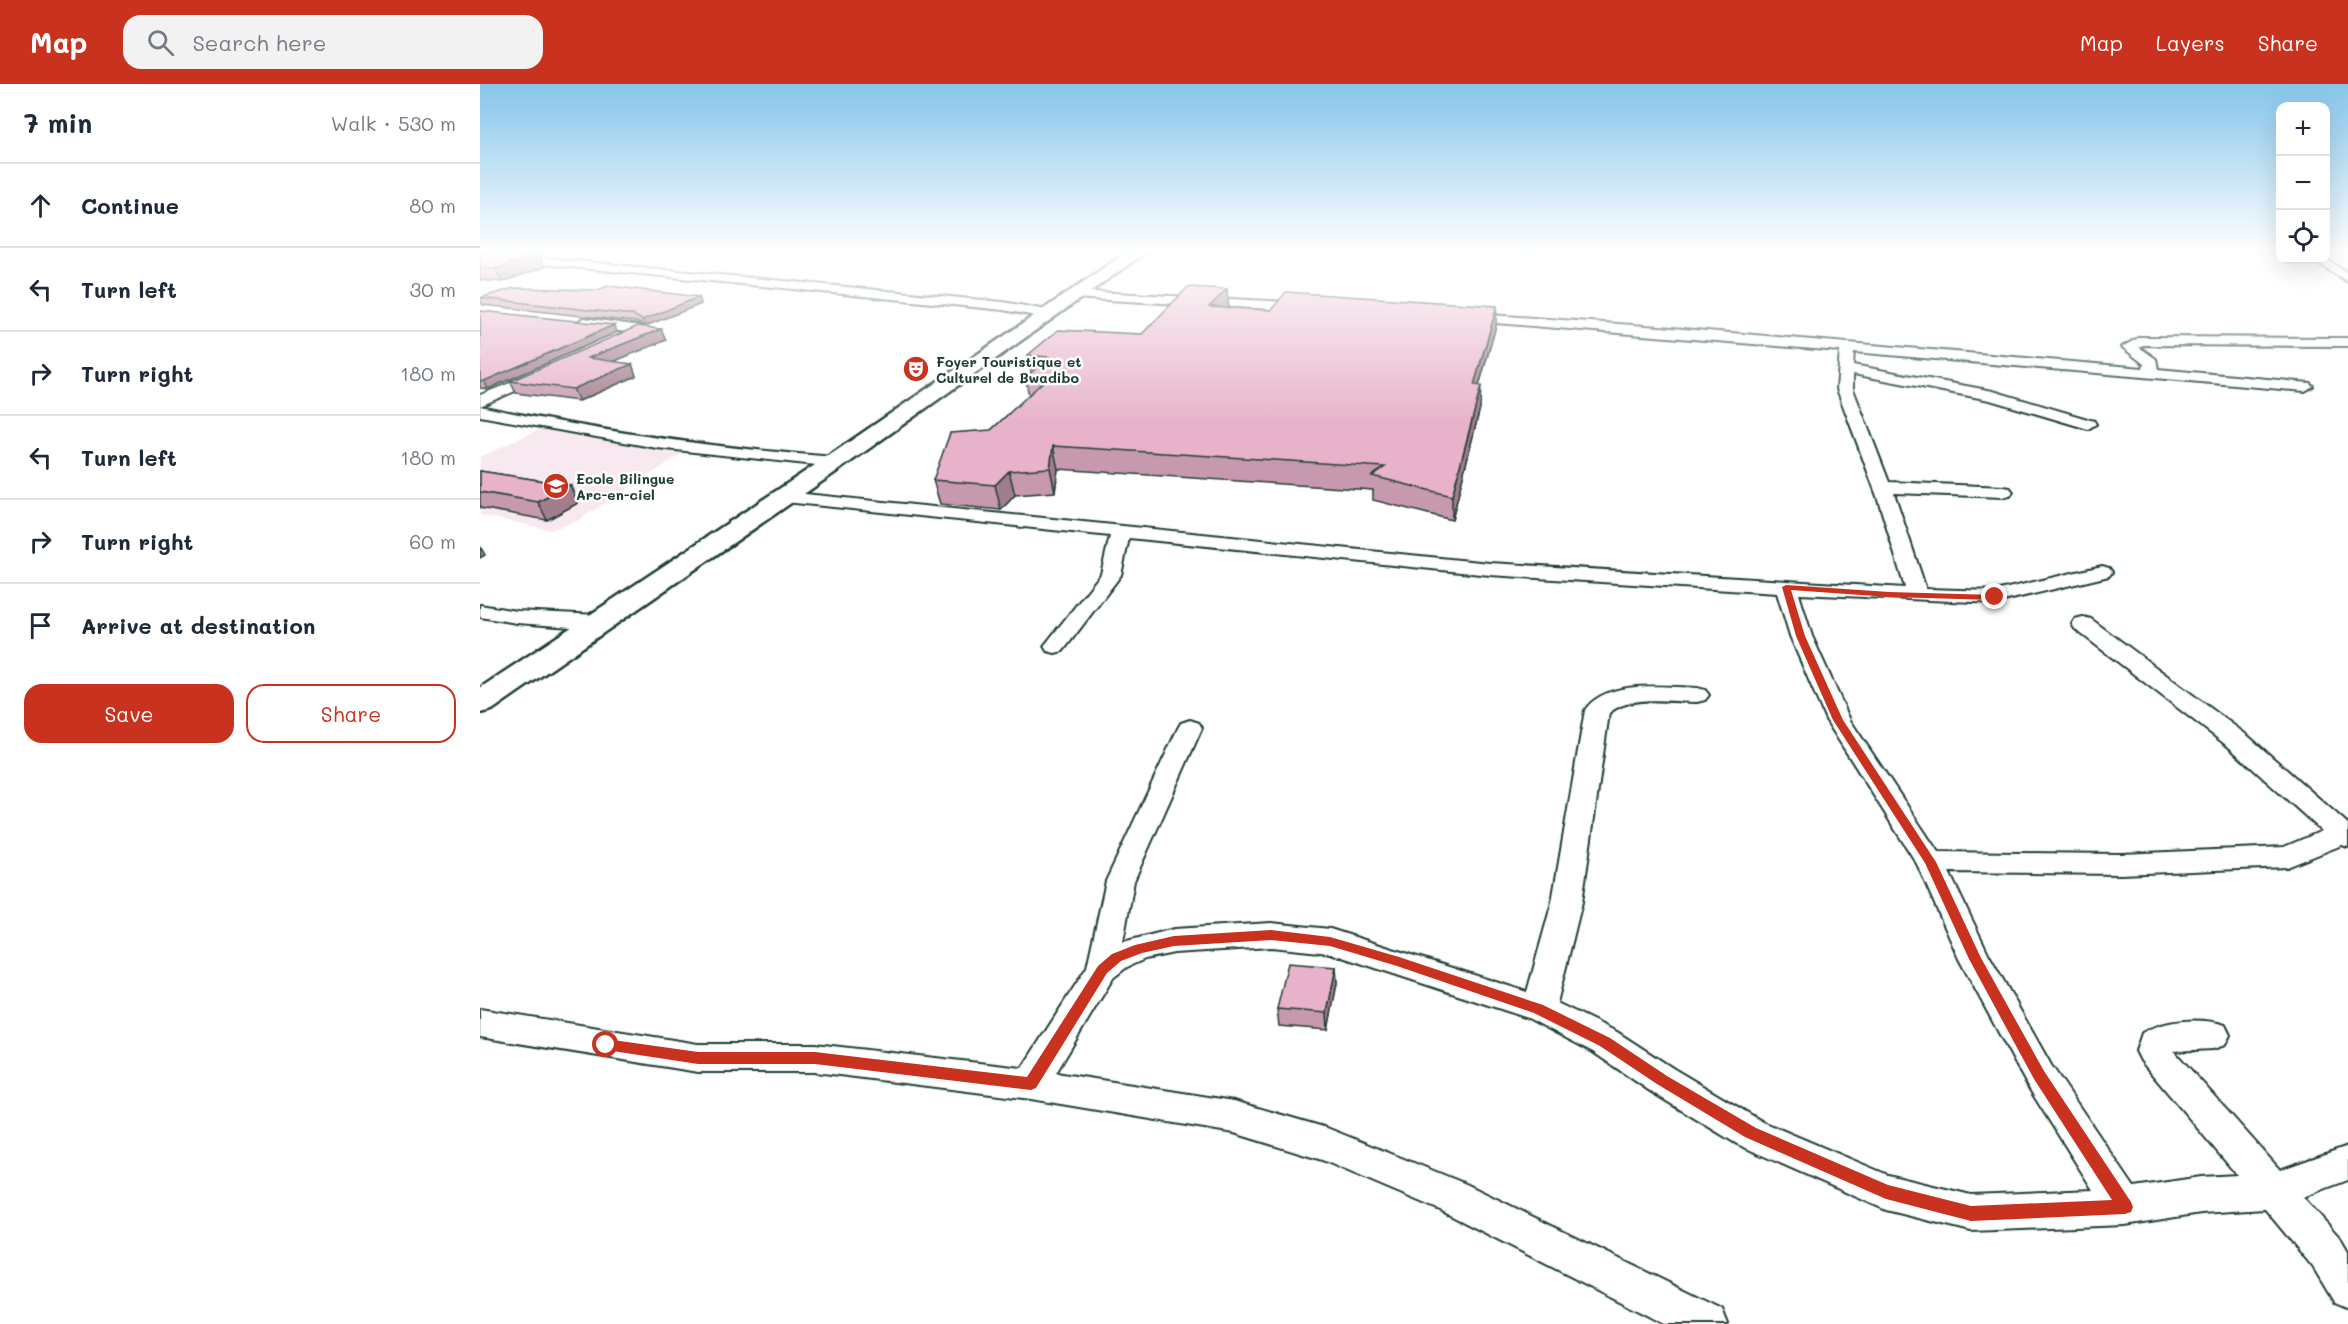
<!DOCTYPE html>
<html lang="en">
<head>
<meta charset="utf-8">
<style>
	:root { --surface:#fff; --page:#f2f2f3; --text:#1f2937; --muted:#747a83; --line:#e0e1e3; --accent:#c8321e }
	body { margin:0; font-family:Mali,sans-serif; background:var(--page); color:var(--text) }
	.controls { position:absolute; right:18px; top:18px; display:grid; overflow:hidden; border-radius:12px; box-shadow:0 6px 24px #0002 }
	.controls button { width:54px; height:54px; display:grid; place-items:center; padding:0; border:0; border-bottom:2px solid var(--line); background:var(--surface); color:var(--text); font:30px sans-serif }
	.stop { position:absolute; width:18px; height:18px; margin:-14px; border:4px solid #c8321e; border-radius:50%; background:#fff }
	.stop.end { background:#c8321e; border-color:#fff; box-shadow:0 2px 6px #0008 }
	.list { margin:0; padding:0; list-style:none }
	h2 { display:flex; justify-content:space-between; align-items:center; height:78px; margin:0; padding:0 24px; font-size:26px }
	h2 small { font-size:20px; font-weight:400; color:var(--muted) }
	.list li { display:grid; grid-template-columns:39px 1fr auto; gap:18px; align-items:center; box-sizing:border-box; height:84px; padding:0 24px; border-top:2px solid var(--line) }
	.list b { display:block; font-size:22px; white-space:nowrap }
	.list em { font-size:20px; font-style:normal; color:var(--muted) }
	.actions { display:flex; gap:12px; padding:18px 24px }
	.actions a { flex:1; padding:14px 0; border:2px solid var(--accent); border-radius:18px; text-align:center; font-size:21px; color:var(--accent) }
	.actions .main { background:var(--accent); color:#fff }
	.icon { flex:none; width:33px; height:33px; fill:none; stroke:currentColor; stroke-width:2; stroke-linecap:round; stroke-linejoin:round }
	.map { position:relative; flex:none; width:1868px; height:1240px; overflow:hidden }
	header { display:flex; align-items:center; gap:36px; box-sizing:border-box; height:84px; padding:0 30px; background:var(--accent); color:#fff }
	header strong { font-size:28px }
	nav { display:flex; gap:33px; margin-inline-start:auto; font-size:21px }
	.search { width:420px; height:54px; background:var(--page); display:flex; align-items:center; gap:15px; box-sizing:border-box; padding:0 21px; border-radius:18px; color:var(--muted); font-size:22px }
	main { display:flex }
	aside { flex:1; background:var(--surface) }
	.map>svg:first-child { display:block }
</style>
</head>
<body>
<header>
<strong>Map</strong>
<div class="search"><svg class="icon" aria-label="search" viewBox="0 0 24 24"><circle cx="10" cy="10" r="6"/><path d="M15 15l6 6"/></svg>Search here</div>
<nav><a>Map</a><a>Layers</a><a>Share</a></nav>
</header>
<main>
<aside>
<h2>7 min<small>Walk · 530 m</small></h2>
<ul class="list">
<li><svg class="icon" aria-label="ahead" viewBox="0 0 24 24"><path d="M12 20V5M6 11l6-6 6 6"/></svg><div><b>Continue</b></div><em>80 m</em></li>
<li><svg class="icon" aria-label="left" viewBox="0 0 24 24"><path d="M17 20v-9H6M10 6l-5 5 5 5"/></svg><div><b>Turn left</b></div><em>30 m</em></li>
<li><svg class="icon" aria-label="right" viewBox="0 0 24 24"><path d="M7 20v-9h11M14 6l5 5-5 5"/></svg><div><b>Turn right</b></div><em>180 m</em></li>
<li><svg class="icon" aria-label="left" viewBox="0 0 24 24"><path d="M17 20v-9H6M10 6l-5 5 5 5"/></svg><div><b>Turn left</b></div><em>180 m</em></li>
<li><svg class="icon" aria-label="right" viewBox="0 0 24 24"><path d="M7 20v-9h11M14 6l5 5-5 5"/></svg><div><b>Turn right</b></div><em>60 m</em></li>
<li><svg class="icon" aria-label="arrive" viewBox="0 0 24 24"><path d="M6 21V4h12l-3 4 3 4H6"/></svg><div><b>Arrive at destination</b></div></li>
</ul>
<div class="actions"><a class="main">Save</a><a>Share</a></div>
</aside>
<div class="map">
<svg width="1868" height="1240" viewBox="0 0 1868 1240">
	<rect width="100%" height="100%" fill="#fff"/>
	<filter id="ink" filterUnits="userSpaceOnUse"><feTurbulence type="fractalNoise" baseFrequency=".0167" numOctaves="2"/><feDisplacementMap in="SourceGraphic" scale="12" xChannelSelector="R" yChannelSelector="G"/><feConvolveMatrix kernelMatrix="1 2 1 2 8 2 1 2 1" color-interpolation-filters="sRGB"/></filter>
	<g filter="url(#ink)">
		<polygon fill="#f8e8ef" points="67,342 205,368 97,437 70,446 0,431 0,373"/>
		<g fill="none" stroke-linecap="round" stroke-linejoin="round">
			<g stroke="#1f3d34" stroke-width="4">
				<g id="street">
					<polygon points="0,168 523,218 566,226 573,230 566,234 523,226 0,174"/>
					<polygon points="1846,175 1868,189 1868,198 1833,176"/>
					<polygon points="595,207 827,219 833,223 827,227 591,214 589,211 591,208"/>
					<path d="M984 229 1180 243 1663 284 1664 280 1642 263 1660 253 1868 254V262L1663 261 1659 263 1676 275 1678 285 1830 299 1833 302 1825 307 1374 268 1373 281 1513 307 1614 337 1616 340 1608 345 1510 316 1373 290V305L1409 398 1524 403 1530 404 1533 408 1530 412 1524 413 1414 409 1446 505 1515 507 1622 482 1629 484 1632 488 1629 492 1515 519 1319 510 1332 552 1370 636 1458 768 1641 770 1804 763 1842 747 1750 664 1595 545 1592 540 1595 535 1603 533 1611 535 1768 652 1868 740V763L1862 761 1807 783 1641 790 1469 788 1509 871 1571 981 1654 1103 1721 1093 1757 1091 1661 977 1656 967 1662 949C1683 936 1721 933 1745 941L1750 951 1745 961 1733 965 1694 967 1800 1086 1868 1062V1096L1823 1113 1861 1155 1868 1167V1224L1854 1218 1833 1183 1785 1125 1721 1129 1645 1141 1491 1147 1406 1126 1257 1060 1170 1007 1113 968 1048 934 850 869 791 863 694 869 665 875 647 883 633 894 576 989 754 1017 847 1044 986 1100 1242 1225 1248 1240H1184L960 1126 842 1076 754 1049 551 1015 335 988H218L0 953V925L218 960H335L542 984 607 883 626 797 698 644 701 639 710 636 719 639 722 644 654 797 643 858 694 845 791 839 850 845 1047 908 1072 818 1105 626C1126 595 1184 603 1217 604L1225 606 1229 611 1225 616 1217 618C1189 618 1152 610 1129 629L1102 818 1077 919 1137 948 1194 985 1283 1038 1408 1091 1491 1111 1613 1106 1547 1001 1479 875 1437 780 1346 636 1310 552 1297 509 1010 491 649 454 641 491 583 567 575 569 567 567 564 562 621 490 630 452 305 418 299 417 296 413 299 409 305 408 1010 479 1425 504 1398 415 1357 305 1360 267 979 236 977 233Z"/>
					<polygon points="104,234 160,242 167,246 139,261 132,257 146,248 99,241 97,238"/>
					<polygon points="63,286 70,290 68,293 0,322 0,311"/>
					<path d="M0 322C117 347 235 364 355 373L361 374 364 378 361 382 355 383 177 364 0 332Z"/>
					<polygon points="0,521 37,527 118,531 126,533 129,538 126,543 118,545 37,539 0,533"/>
				</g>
			</g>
			<g stroke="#1f3d34" stroke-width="5">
				<polygon id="secondary" points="650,166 669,166 363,383 12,626 0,629 0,604 347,373"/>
			</g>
			<use href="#street" fill="#fff" fill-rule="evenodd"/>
			<use href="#secondary" fill="#fff" fill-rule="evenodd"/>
		</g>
		<g fill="#c799ae" stroke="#1f3d34" stroke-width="1.5">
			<polygon points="0,168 58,170 64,183 22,198 0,196"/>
			<polygon points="219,213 221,220 165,242 156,238 3,221 0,216 0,214"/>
			<polygon points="749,224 1016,242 999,302 1000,324 972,436 893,416 893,406 578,385 575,408 535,411 521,426 460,420 453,396 511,346 549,311 545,294 551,289 548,271 662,250"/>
			<polygon points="0,227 137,248 8,305 0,304"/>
			<polygon points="181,245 186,256 132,278 152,280 156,292 99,317 36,309 30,297"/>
			<polygon points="0,387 90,401 98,419 67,436 0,424"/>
			<polygon points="856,883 857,899 848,946 799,942 797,925"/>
		</g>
		<g fill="#a27d8d" stroke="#1f3d34" stroke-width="1.5">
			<polygon points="58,170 64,183 22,198 16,185"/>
			<polygon points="747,205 749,224 729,223"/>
			<polygon points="219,213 221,220 165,242 162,236"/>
			<polygon points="1017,222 1016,242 993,323 994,301"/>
			<polygon points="134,241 137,248 8,305 4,297"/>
			<polygon points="181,245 186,256 113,286 108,274"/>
			<polygon points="152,280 156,292 99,317 93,305"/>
			<polygon points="1001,302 1000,324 972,436 972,412"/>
			<polygon points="573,362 578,385 575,408 570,384"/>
			<polygon points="529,387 535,411 521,426 515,401"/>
			<polygon points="90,401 98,419 67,436 58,418"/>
			<polygon points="0,462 5,471 0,474"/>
			<polygon points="856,883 857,899 848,946 847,929"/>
		</g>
		<g fill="#e7b2ca" stroke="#1f3d34" stroke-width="1.5">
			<polygon points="3,166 22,166 58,170 16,185 0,184 0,168"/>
			<polygon points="129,202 219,213 162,236 153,231 0,214 34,204 117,206"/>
			<polygon points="708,203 747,205 729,223 791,226 806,208 1017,222 994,301 1001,302 972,412 892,392 905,383 573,362 570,384 529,387 515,401 453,396 470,349 511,346 566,295 545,294 569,273 548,271 578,246 662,250"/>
			<polygon points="0,227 134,241 4,297 0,297"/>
			<polygon points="158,242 181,245 108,274 152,280 93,305 30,297"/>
			<polygon points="0,387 90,401 58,418 0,408"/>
			<polygon points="808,879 856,883 847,929 797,925"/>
		</g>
	</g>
	<linearGradient id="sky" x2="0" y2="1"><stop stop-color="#85c5eb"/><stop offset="0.49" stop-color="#fff"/><stop offset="1" stop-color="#fff" stop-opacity="0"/></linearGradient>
	<rect width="1868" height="340" fill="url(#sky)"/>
	<polygon fill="#c8321e" points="1306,501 1409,508 1515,511 1519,513 1515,516 1409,513 1311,506 1325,552 1363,636 1456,778 1501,874 1564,987 1651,1118 1653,1123 1651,1128 1645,1130 1491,1137 1406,1115 1265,1053 1177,1000 1120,962 1054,929 917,882 850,862 791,856 694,862 662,869 641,877 627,889 556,1004 551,1006 335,980 218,980 126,966 121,965 119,961 121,957 126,955 218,968 335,968 547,993 618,882 632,870 655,861 694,852 791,846 850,853 919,873 1063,921 1130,954 1187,992 1276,1044 1408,1101 1491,1122 1632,1116 1554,995 1489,875 1445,779 1353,636 1316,552 1302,503"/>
	<defs>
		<g id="theatre-disc" transform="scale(1.35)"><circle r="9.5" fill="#c8321e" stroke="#fff"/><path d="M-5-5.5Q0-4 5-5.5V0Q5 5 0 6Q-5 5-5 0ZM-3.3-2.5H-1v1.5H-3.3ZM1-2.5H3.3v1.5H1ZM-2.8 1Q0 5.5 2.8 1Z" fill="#fff"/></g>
		<g id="school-disc" transform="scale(1.35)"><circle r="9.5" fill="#c8321e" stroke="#fff"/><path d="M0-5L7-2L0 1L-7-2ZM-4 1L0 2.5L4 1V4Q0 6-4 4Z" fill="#fff"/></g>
	</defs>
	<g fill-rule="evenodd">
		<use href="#theatre-disc" x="436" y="285"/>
		<use href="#school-disc" x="76" y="402"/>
	</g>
	<g text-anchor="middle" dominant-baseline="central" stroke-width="5" stroke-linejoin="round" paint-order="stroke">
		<g font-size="14" font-weight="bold" fill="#1f3d34" stroke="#fff" text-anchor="start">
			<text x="456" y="277">Foyer Touristique et<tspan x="456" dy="16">Culturel de Bwadibo</tspan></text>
			<text x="96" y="394">Ecole Bilingue<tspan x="96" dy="16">Arc-en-ciel</tspan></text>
		</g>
	</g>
</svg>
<div class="controls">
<button>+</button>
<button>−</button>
<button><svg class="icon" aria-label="locate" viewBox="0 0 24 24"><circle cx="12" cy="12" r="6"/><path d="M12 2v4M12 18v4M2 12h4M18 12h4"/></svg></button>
</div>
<div class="stop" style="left:126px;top:961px"></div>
<div class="stop end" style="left:1515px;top:513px"></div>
</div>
</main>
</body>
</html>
